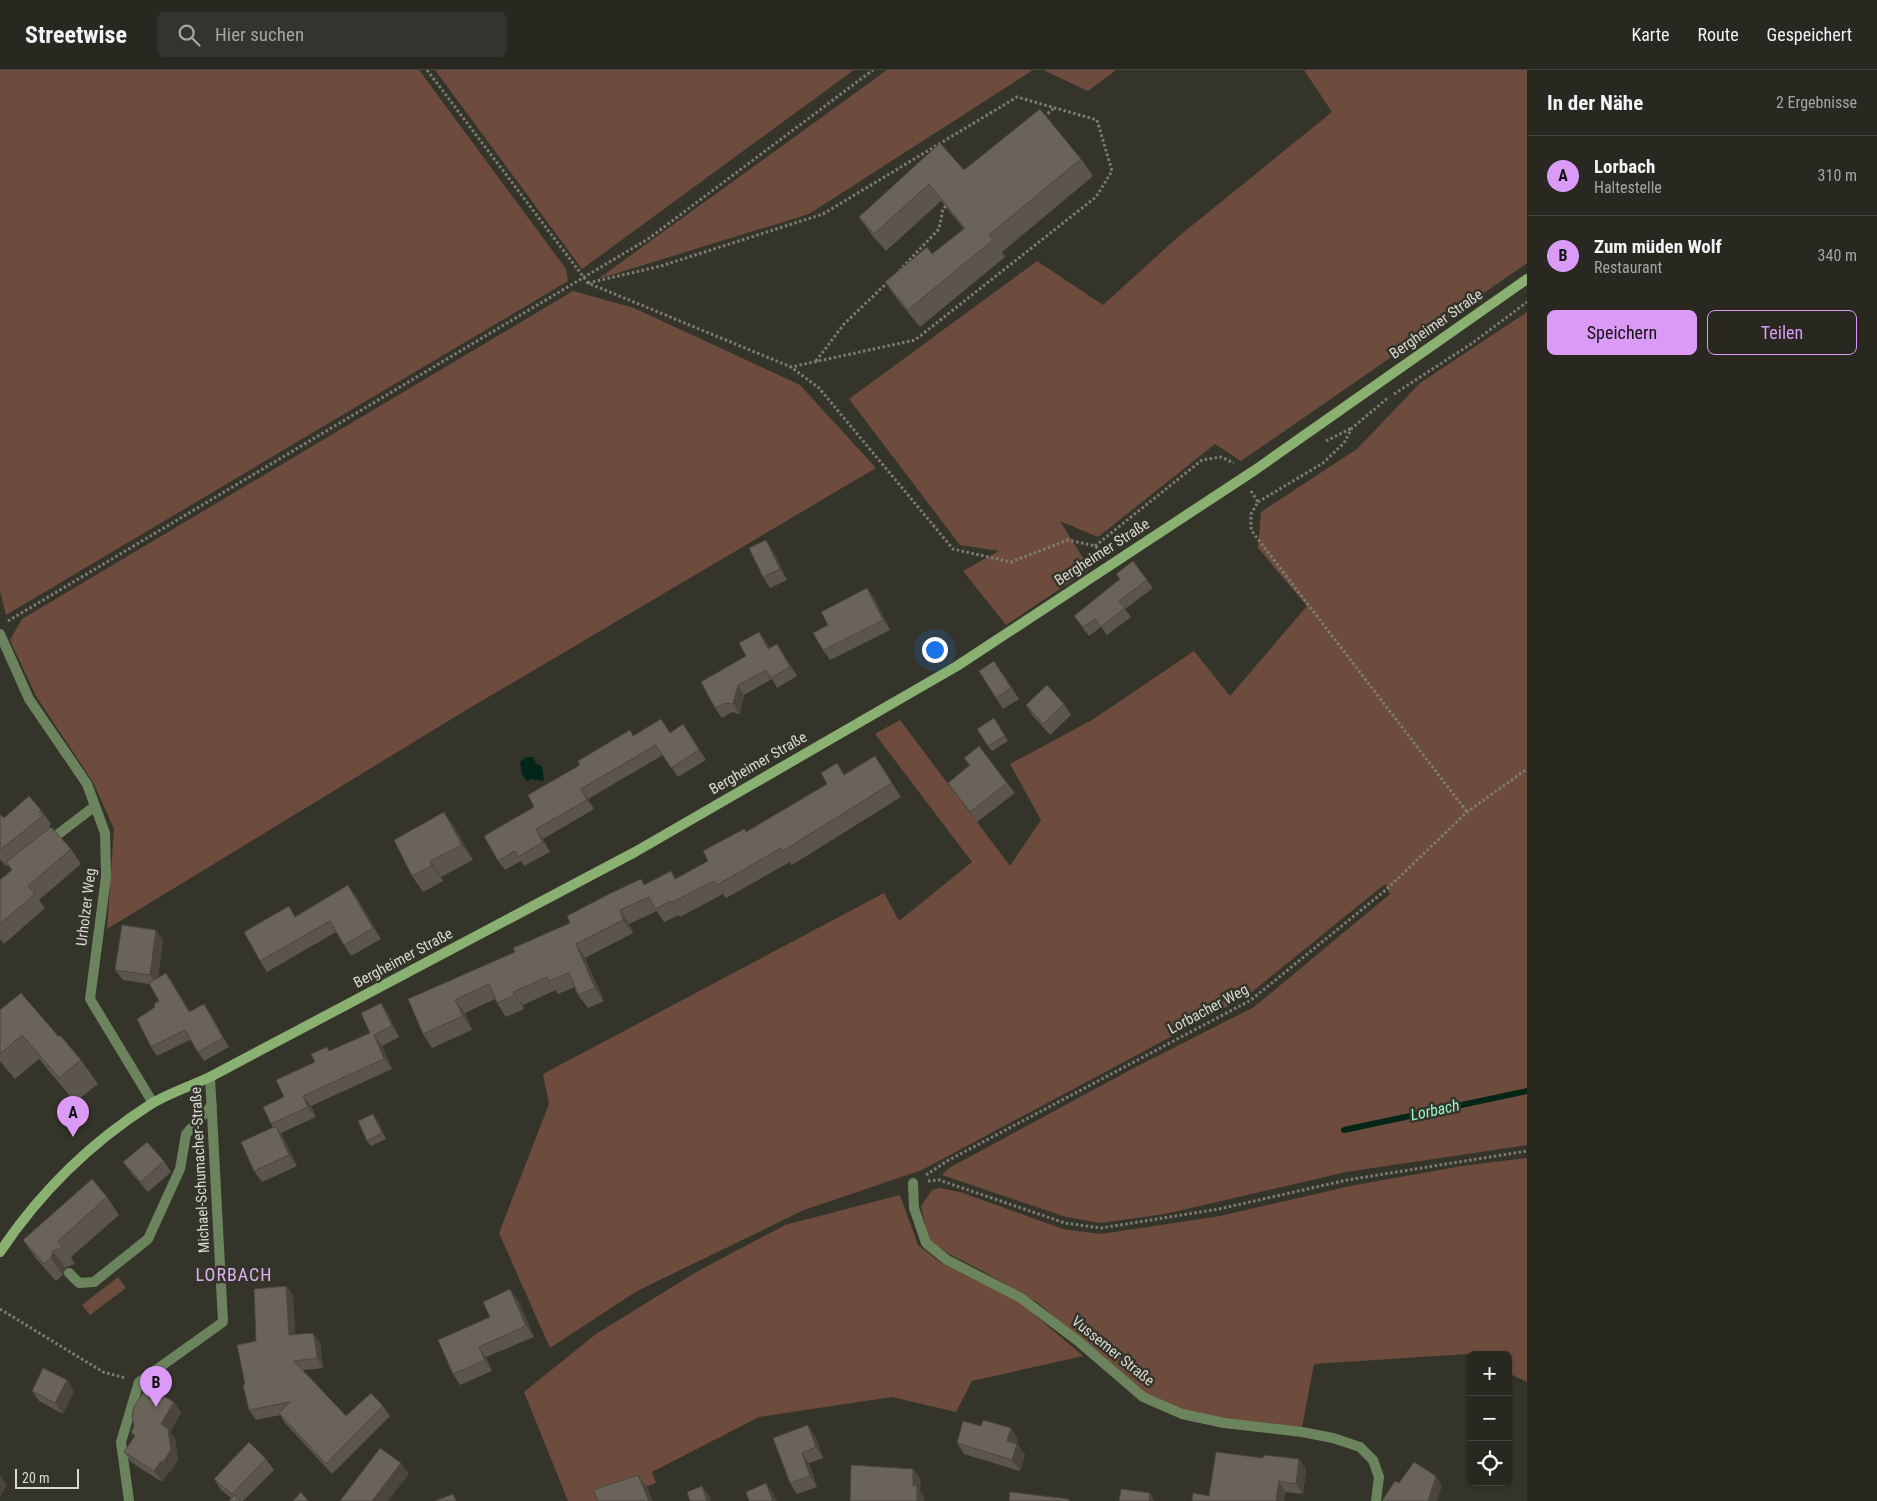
<!DOCTYPE html>
<html lang="de">
<head>
<meta charset="utf-8">
<style>
	:root { --surface:#282720; --page:#34332d; --text:#f1f3f6; --muted:#a5a5a5; --line:#44443e; --accent:#da9af6 }
	body { margin:0; font-family:"Roboto Condensed",sans-serif; background:var(--page); color:var(--text) }
	.controls { position:absolute; right:15px; bottom:15px; display:grid; overflow:hidden; border-radius:8px; box-shadow:0 1px 4px #0004 }
	.controls button { width:45px; height:45px; display:grid; place-items:center; padding:0; border:0; border-bottom:1px solid var(--line); background:var(--surface); color:var(--text); font:25px sans-serif }
	.scale { position:absolute; left:15px; bottom:12px; width:64px; box-sizing:border-box; padding-left:5px; border:2px solid #d9d9d2; border-top:0; font-size:14px; line-height:18px; white-space:nowrap; color:#d9d9d2; -webkit-text-stroke:4px #35342a; paint-order:stroke }
	.you { position:absolute; left:934px; top:579px; width:18px; height:18px; margin:-12px; border:4px solid #fff; border-radius:50%; background:#1a73e8; box-shadow:0 0 0 8px #1a73e833 }
	.badge { display:grid; place-items:center; width:32px; height:32px; border-radius:50%; background:var(--accent); color:#111; font-size:16px; font-weight:700 }
	.pin { position:absolute; translate:-50% -41px; filter:drop-shadow(0 1px 2px #0008) }
	.pin::after { content:''; position:absolute; top:26px; width:18px; height:15px; background:inherit; clip-path:polygon(0 0,100% 0,50% 100%) }
	.list { margin:0; padding:0; list-style:none }
	h2 { display:flex; justify-content:space-between; align-items:center; height:65px; margin:0; padding:0 20px; font-size:21px }
	h2 small { font-size:16px; font-weight:400; color:var(--muted) }
	.list li { display:grid; grid-template-columns:32px 1fr auto; gap:15px; align-items:center; box-sizing:border-box; height:80px; padding:0 20px; border-top:1px solid var(--line) }
	.list b { display:block; font-size:19px; white-space:nowrap }
	.list p { margin:0; font-size:16px; white-space:nowrap; color:var(--muted) }
	.list em { font-size:16px; font-style:normal; color:var(--muted) }
	.actions { display:flex; gap:10px; padding:15px 20px }
	.actions a { flex:1; padding:11px 0; border:1px solid var(--accent); border-radius:8px; text-align:center; font-size:18px; color:var(--accent) }
	.actions .main { background:var(--accent); color:#111 }
	.icon { flex:none; width:28px; height:28px; fill:none; stroke:currentColor; stroke-width:2; stroke-linecap:round; stroke-linejoin:round }
	.map { position:relative; flex:none; width:1527px; height:1431px; overflow:hidden }
	header { display:flex; align-items:center; gap:30px; box-sizing:border-box; height:70px; padding:0 25px; background:var(--surface); border-bottom:1px solid var(--line) }
	header strong { font-size:24px }
	nav { display:flex; gap:28px; margin-inline-start:auto; font-size:18px }
	.search { width:350px; height:45px; background:var(--page); display:flex; align-items:center; gap:12px; box-sizing:border-box; padding:0 18px; border-radius:8px; color:var(--muted); font-size:19px }
	main { display:flex }
	aside { flex:1; background:var(--surface) }
	.map>svg:first-child { display:block }
</style>
</head>
<body>
<header>
<strong>Streetwise</strong>
<div class="search"><svg class="icon" aria-label="search" viewBox="0 0 24 24"><circle cx="10" cy="10" r="6"/><path d="M15 15l6 6"/></svg>Hier suchen</div>
<nav><a>Karte</a><a>Route</a><a>Gespeichert</a></nav>
</header>
<main>
<div class="map">
<svg width="1527" height="1431" viewBox="0 0 1527 1431">
	<rect width="100%" height="100%" fill="#35342a"/>
	<g fill="#6d4c3e">
		<polygon points="0,0 419,0 566,199 568,211 6,545 0,521"/>
		<polygon points="435,0 854,0 582,199"/>
		<polygon points="887,0 1033,0 809,144 598,209"/>
		<polygon points="1043,0 1116,0 1088,21"/>
		<polygon points="1304,0 1527,0 1527,193 1241,391 1215,374 1098,467 1060,451 1090,499 1006,555 963,501 999,481 960,475 849,329 1037,191 1103,235 1179,166 1332,42"/>
		<polygon points="573,221 634,238 800,315 876,398 463,642 107,859 114,759 93,712 36,626 10,570 22,549"/>
		<polygon points="1527,242 1527,1075 1346,1102 1165,1144 1100,1153 1066,1147 942,1105 949,1098 1132,999 1254,937 1390,824 1385,814 1247,926 922,1100 804,1140 637,1221 550,1278 499,1163 549,1034 543,1004 884,823 899,851 972,792 875,664 900,650 1010,796 1041,750 1010,694 1092,650 1194,581 1230,626 1307,536 1258,478 1261,442 1357,379 1420,313"/>
		<polygon points="1527,1088 1527,1312 1508,1303 1508,1285 1467,1284 1314,1294 1302,1357 1225,1349 1184,1340 1142,1322 1038,1233 984,1202 951,1185 929,1170 921,1136 932,1120 940,1118 960,1122 1063,1159 1101,1164 1220,1146 1350,1116 1462,1096"/>
		<polygon points="900,1125 918,1175 941,1193 1021,1233 1083,1286 972,1311 956,1342 892,1327 759,1347 652,1402 656,1413 604,1431 568,1431 524,1322 596,1264 698,1201 785,1155"/>
		<polygon points="118,1207 126,1218 90,1245 82,1235"/>
	</g>
	<polygon fill="#012618" points="526,687 533,687 536,694 542,696 544,711 530,709 528,712 522,705 520,692"/>
	<g fill="none" stroke-linecap="round" stroke-linejoin="round">
		<polyline stroke="#012618" stroke-width="6" points="1344,1060 1527,1021"/>
		<g stroke="#7d7c74" stroke-width="3" stroke-dasharray="2.5 2.5" stroke-linecap="butt">
			<polyline points="427,0 588,213 791,297 819,318 953,479 1011,492 1068,470 1095,476 1102,482"/>
			<polyline points="1044,47 1054,38"/>
			<polyline points="899,201 939,159 943,139 948,134"/>
			<polyline points="588,213 661,196 823,144 1017,27 1097,50 1112,101 1096,127 915,270 791,297"/>
			<polyline points="816,291 844,254 889,211"/>
			<polyline points="1394,324 1471,274 1527,232"/>
			<polyline points="1326,371 1352,358"/>
			<polyline points="1251,421 1258,432 1251,444 1251,460 1467,742"/>
			<polyline points="1258,432 1323,393 1344,373 1352,358 1389,327"/>
			<polyline points="1095,476 1202,390 1221,387 1234,393"/>
			<polyline points="8,551 648,169 873,0"/>
			<polyline points="926,1105 947,1091 1251,930 1387,819 1467,742 1527,699"/>
			<polyline points="928,1111 939,1110 1065,1153 1101,1158 1219,1139 1347,1110 1527,1081"/>
			<polyline points="0,1239 103,1302 126,1308"/>
		</g>
		<g stroke="#6c845d" stroke-width="10">
			<polyline points="48,772 95,736"/>
			<polyline points="69,1203 79,1213 94,1212 148,1169 180,1099 186,1064 212,1035"/>
		</g>
		<g stroke="#6c845d" stroke-width="10">
			<polyline points="0,564 29,629 87,714 105,763 106,807 90,929 153,1033"/>
			<polyline points="913,1113 914,1138 926,1173 947,1190 1021,1228 1078,1271 1143,1327 1182,1344 1224,1353 1302,1362 1333,1368 1360,1377 1373,1390 1379,1407 1376,1431"/>
			<polyline points="129,1431 121,1372 139,1312 223,1252 210,1007"/>
		</g>
		<path stroke="#8bb172" stroke-width="10" d="M0 1182C40 1122 90 1073 151 1034 169 1023 191 1016 210 1007L635 782 957 596 1255 400 1527 209"/>
	</g>
	<g fill="#5b554d">
		<polygon points="940,73 964,100 1081,89 1093,106 1002,182 1005,187 920,257 897,229 885,212 932,184 964,159 941,131 886,181 871,164 859,147"/>
		<polygon points="773,481 787,510 770,518 763,507"/>
		<polygon points="1147,510 1153,518 1125,539 1131,547 1107,565 1101,557 1089,566 1074,546"/>
		<polygon points="867,518 874,528 890,560 830,590 823,580 828,555"/>
		<polygon points="766,571 769,578 783,583 797,606 777,618 772,609 744,625 740,644 732,642 722,648 715,638 746,586"/>
		<polygon points="1002,602 1019,629 1003,639 996,628"/>
		<polygon points="1064,634 1071,645 1050,665 1033,646 1026,635"/>
		<polygon points="994,648 1008,671 992,681 988,676"/>
		<polygon points="683,654 706,690 678,707 663,685 588,729 594,739 543,769 550,782 524,796 521,791 505,800 498,791 534,737 634,666 670,663"/>
		<polygon points="875,686 901,727 792,795 790,792 726,828 723,824 680,847 679,845 664,852 657,841 629,854 633,863 585,888 604,931 588,938 578,925 575,917 558,924 556,920 523,935 524,939 506,947 497,933 495,929 465,943 472,960 432,978 423,964 408,929 515,882 645,814 676,809 708,791 744,759 747,762"/>
		<polygon points="964,688 1007,713 1015,723 977,752 948,713 970,696"/>
		<polygon points="41,740 51,754 49,756 50,757 71,779 81,794 39,830 45,838 4,874 0,869 0,810 11,800 8,795 6,796 0,789 0,744 4,748"/>
		<polygon points="455,758 473,790 441,807 443,811 423,822 412,806"/>
		<polygon points="356,826 381,869 351,886 336,862 267,902 260,891 296,846"/>
		<polygon points="163,870 158,908 172,912 190,942 210,943 229,977 204,991 190,970 157,986 151,977 155,937 159,931 149,914 123,910 115,900"/>
		<polygon points="381,933 388,944 399,967 382,976 392,999 311,1036 316,1047 281,1063 297,1096 262,1112 254,1101 273,1057 271,1054 284,1027 315,992 330,981 370,963"/>
		<polygon points="0,940 59,967 81,990 98,1014 75,1032 39,989 15,1009 0,991"/>
		<polygon points="377,1049 386,1069 371,1076 367,1071"/>
		<polygon points="164,1091 171,1102 148,1122 131,1103 123,1092"/>
		<polygon points="107,1127 119,1145 71,1187 75,1194 65,1198 63,1205 56,1211 35,1187 23,1170"/>
		<polygon points="286,1216 293,1226 295,1264 320,1272 323,1298 303,1300 346,1346 383,1336 390,1346 332,1404 285,1353 280,1345 256,1350 249,1340 245,1314 256,1271"/>
		<polygon points="518,1230 534,1267 486,1287 492,1301 460,1315 453,1304 490,1247"/>
		<polygon points="32,1321 74,1321 63,1344 39,1331"/>
		<polygon points="174,1332 181,1343 170,1362 175,1369 178,1390 170,1402 169,1401 162,1412 131,1392 124,1382 134,1366 131,1362"/>
		<polygon points="815,1366 823,1388 809,1393 817,1417 797,1424 790,1413 773,1368"/>
		<polygon points="1018,1369 1017,1374 1025,1385 1020,1401 964,1384 957,1373"/>
		<polygon points="1263,1388 1299,1389 1306,1399 1303,1424 1286,1422 1209,1426"/>
		<polygon points="266,1389 274,1400 243,1431 229,1431 231,1428 221,1420 214,1409"/>
	</g>
	<g fill="#4a453f">
		<polygon points="766,470 773,481 787,510 780,499"/>
		<polygon points="867,518 874,528 890,560 883,550"/>
		<polygon points="759,562 766,571 775,588 768,579"/>
		<polygon points="777,574 783,583 797,606 790,597"/>
		<polygon points="738,615 744,625 740,644 733,634"/>
		<polygon points="683,654 690,664 706,690 699,680"/>
		<polygon points="581,719 588,729 594,739 587,730"/>
		<polygon points="444,742 455,758 473,790 462,775"/>
		<polygon points="536,759 543,769 550,782 543,772"/>
		<polygon points="430,791 441,807 443,811 432,796"/>
		<polygon points="348,815 356,826 381,869 373,858"/>
		<polygon points="620,840 629,854 633,863 623,850"/>
		<polygon points="156,860 163,870 157,915 150,905"/>
		<polygon points="576,874 585,888 604,931 595,918"/>
		<polygon points="166,903 172,912 196,951 189,942"/>
		<polygon points="513,922 523,935 524,939 515,925"/>
		<polygon points="455,930 465,943 472,960 463,946"/>
		<polygon points="381,933 388,944 399,967 392,956"/>
		<polygon points="204,934 210,943 229,977 223,968"/>
		<polygon points="374,965 382,976 392,999 384,989"/>
		<polygon points="303,1026 311,1036 316,1047 308,1037"/>
		<polygon points="373,1044 377,1049 386,1069 382,1063"/>
		<polygon points="276,1056 283,1066 297,1096 289,1085"/>
		<polygon points="53,1181 65,1198 63,1205 51,1188"/>
		<polygon points="286,1216 293,1226 296,1274 289,1265"/>
		<polygon points="510,1219 518,1230 534,1267 526,1256"/>
		<polygon points="313,1263 320,1272 323,1298 317,1288"/>
		<polygon points="479,1277 486,1287 492,1301 485,1290"/>
		<polygon points="67,1310 74,1321 63,1344 55,1333"/>
		<polygon points="174,1332 181,1343 170,1362 175,1369 178,1390 170,1402 163,1392 161,1354"/>
		<polygon points="808,1355 815,1366 823,1388 816,1377"/>
		<polygon points="1011,1358 1018,1369 1014,1381 1007,1371"/>
		<polygon points="1017,1374 1025,1385 1020,1401 1012,1390"/>
		<polygon points="802,1383 809,1393 817,1417 810,1406"/>
		<polygon points="1299,1389 1306,1399 1303,1424 1296,1414"/>
		<polygon points="161,1391 169,1401 162,1412 154,1401"/>
		<polygon points="401,1393 409,1404 388,1431 372,1431"/>
		<polygon points="913,1399 921,1409 920,1421 924,1426 924,1431 917,1431 913,1416"/>
		<polygon points="0,1405 7,1415 0,1427"/>
		<polygon points="638,1405 648,1419 653,1431 649,1431"/>
		<polygon points="1436,1406 1442,1416 1437,1431 1428,1431"/>
		<polygon points="1279,1411 1286,1422 1284,1431 1276,1431"/>
		<polygon points="766,1413 774,1424 777,1431 773,1431"/>
		<polygon points="702,1416 710,1426 711,1431 707,1431"/>
		<polygon points="1150,1423 1155,1431 1149,1431"/>
	</g>
	<g fill="#6a635a" stroke="#4a453f">
		<polygon points="1040,39 1081,89 989,165 993,170 908,240 885,212 927,177 932,184 965,158 929,114 874,164 859,147 940,73 964,100"/>
		<polygon points="766,470 780,499 763,507 749,478"/>
		<polygon points="1133,491 1147,510 1119,531 1125,538 1101,557 1095,549 1083,557 1074,546 1120,509 1116,504"/>
		<polygon points="867,518 883,550 823,580 813,563 828,555 821,542"/>
		<polygon points="759,562 768,579 777,574 790,597 771,608 766,600 738,615 733,634 725,633 715,638 701,612 746,586 739,573"/>
		<polygon points="994,591 1011,618 996,628 979,601"/>
		<polygon points="1047,615 1064,634 1043,654 1026,635"/>
		<polygon points="994,648 1005,666 988,676 977,659"/>
		<polygon points="661,649 670,663 683,654 699,680 671,698 656,675 581,719 587,730 536,759 543,772 518,787 515,781 498,791 484,766 534,737 528,725 580,695 578,691 630,660 633,666"/>
		<polygon points="979,676 1007,713 970,742 948,713 970,695 964,688"/>
		<polygon points="875,686 892,713 783,781 781,778 717,815 714,811 671,833 670,831 655,839 649,827 620,840 623,850 576,874 595,918 578,925 569,903 549,911 547,907 513,922 515,925 497,933 489,914 455,930 463,946 423,964 408,929 515,882 513,878 570,853 567,846 611,823 641,809 644,815 671,801 675,809 708,791 703,781 744,759 746,762 827,714 821,703 837,693 844,705"/>
		<polygon points="29,726 41,740 39,742 43,746 0,780 0,744 4,748"/>
		<polygon points="444,742 462,775 430,791 432,796 412,806 394,770"/>
		<polygon points="51,757 71,779 28,816 35,824 0,854 0,810 12,800 6,792"/>
		<polygon points="348,815 373,858 344,875 330,851 260,891 244,862 289,836 295,847"/>
		<polygon points="122,855 156,860 150,905 115,900"/>
		<polygon points="166,903 189,942 204,934 223,968 198,982 185,960 151,977 137,949 155,937 154,934 159,931 149,913"/>
		<polygon points="21,923 59,967 60,965 81,990 59,1008 22,965 0,984 0,940"/>
		<polygon points="381,933 392,956 374,965 384,989 303,1026 308,1037 271,1054 263,1037 284,1027 276,1010 315,992 311,984 327,977 329,981 370,963 361,943"/>
		<polygon points="373,1044 382,1063 367,1071 358,1051"/>
		<polygon points="276,1056 289,1085 254,1101 241,1072"/>
		<polygon points="147,1072 164,1091 141,1112 123,1092"/>
		<polygon points="92,1109 107,1127 58,1171 63,1177 53,1181 51,1188 44,1194 23,1170"/>
		<polygon points="286,1216 289,1265 313,1263 315,1271 317,1288 294,1291 346,1346 371,1323 383,1336 326,1394 279,1343 290,1332 249,1340 243,1315 245,1314 237,1275 256,1271 254,1219"/>
		<polygon points="510,1219 526,1256 479,1277 485,1290 453,1304 438,1270 490,1247 483,1232"/>
		<polygon points="43,1298 67,1310 55,1333 32,1321"/>
		<polygon points="152,1319 174,1332 161,1354 168,1359 171,1380 163,1392 161,1391 154,1401 124,1382 135,1366 131,1362 134,1356 132,1346 134,1337 144,1321"/>
		<polygon points="983,1350 1011,1358 1007,1371 1017,1374 1012,1390 957,1373 963,1351 981,1356"/>
		<polygon points="808,1355 816,1377 802,1383 810,1406 790,1413 773,1368"/>
		<polygon points="249,1372 266,1389 232,1424 214,1409"/>
		<polygon points="380,1378 401,1393 372,1431 340,1431"/>
		<polygon points="1216,1382 1263,1388 1264,1385 1299,1389 1296,1414 1279,1411 1276,1431 1192,1431 1193,1423 1209,1426"/>
		<polygon points="1414,1392 1436,1406 1428,1431 1382,1431 1395,1411 1399,1413"/>
		<polygon points="851,1395 913,1399 913,1416 917,1415 917,1431 850,1431"/>
		<polygon points="638,1405 649,1431 598,1431 593,1420"/>
		<polygon points="766,1413 773,1431 749,1431 746,1422"/>
		<polygon points="702,1416 707,1431 690,1431 687,1422"/>
		<polygon points="1121,1419 1150,1423 1149,1431 1119,1431"/>
		<polygon points="301,1422 308,1431 293,1431"/>
		<polygon points="1010,1422 1069,1429 1069,1431 1009,1431"/>
		<polygon points="453,1424 456,1431 435,1431"/>
		<polygon points="234,1425 241,1431 229,1431"/>
	</g>
	<g text-anchor="middle" dominant-baseline="central" stroke-width="5" stroke-linejoin="round" paint-order="stroke">
		<g font-size="15" fill="#d9d9d2" stroke="#35342a">
			<text transform="translate(1436 254) rotate(-35)">Bergheimer Straße</text>
			<text transform="translate(1102 482) rotate(-33)">Bergheimer Straße</text>
			<text transform="translate(758 693) rotate(-30)">Bergheimer Straße</text>
			<text transform="translate(86 837) rotate(-83)">Urholzer Weg</text>
			<text transform="translate(403 888) rotate(-28)">Bergheimer Straße</text>
			<text transform="translate(1208 939) rotate(-28)">Lorbacher Weg</text>
			<text transform="translate(200 1100) rotate(-93)">Michael-Schumacher-Straße</text>
			<text transform="translate(1113 1281) rotate(39)">Vussemer Straße</text>
		</g>
		<g font-size="16" font-style="italic" fill="#95f7ca" stroke="#35342a">
			<text transform="translate(1435 1040) rotate(-12)">Lorbach</text>
		</g>
		<g font-size="18" letter-spacing="1" fill="#dcb0f0" stroke="#35342a">
			<text x="234" y="1204">LORBACH</text>
		</g>
	</g>
</svg>
<div class="controls">
<button>+</button>
<button>−</button>
<button><svg class="icon" aria-label="locate" viewBox="0 0 24 24"><circle cx="12" cy="12" r="6"/><path d="M12 2v4M12 18v4M2 12h4M18 12h4"/></svg></button>
</div>
<div class="scale">20 m</div>
<div class="you"></div>
<div class="pin badge" style="left:73px;top:1067px">A</div>
<div class="pin badge" style="left:156px;top:1337px">B</div>
</div>
<aside>
<h2>In der Nähe<small>2 Ergebnisse</small></h2>
<ul class="list">
<li><span class="badge">A</span><div><b>Lorbach</b><p>Haltestelle</p></div><em>310 m</em></li>
<li><span class="badge">B</span><div><b>Zum müden Wolf</b><p>Restaurant</p></div><em>340 m</em></li>
</ul>
<div class="actions"><a class="main">Speichern</a><a>Teilen</a></div>
</aside>
</main>
</body>
</html>
